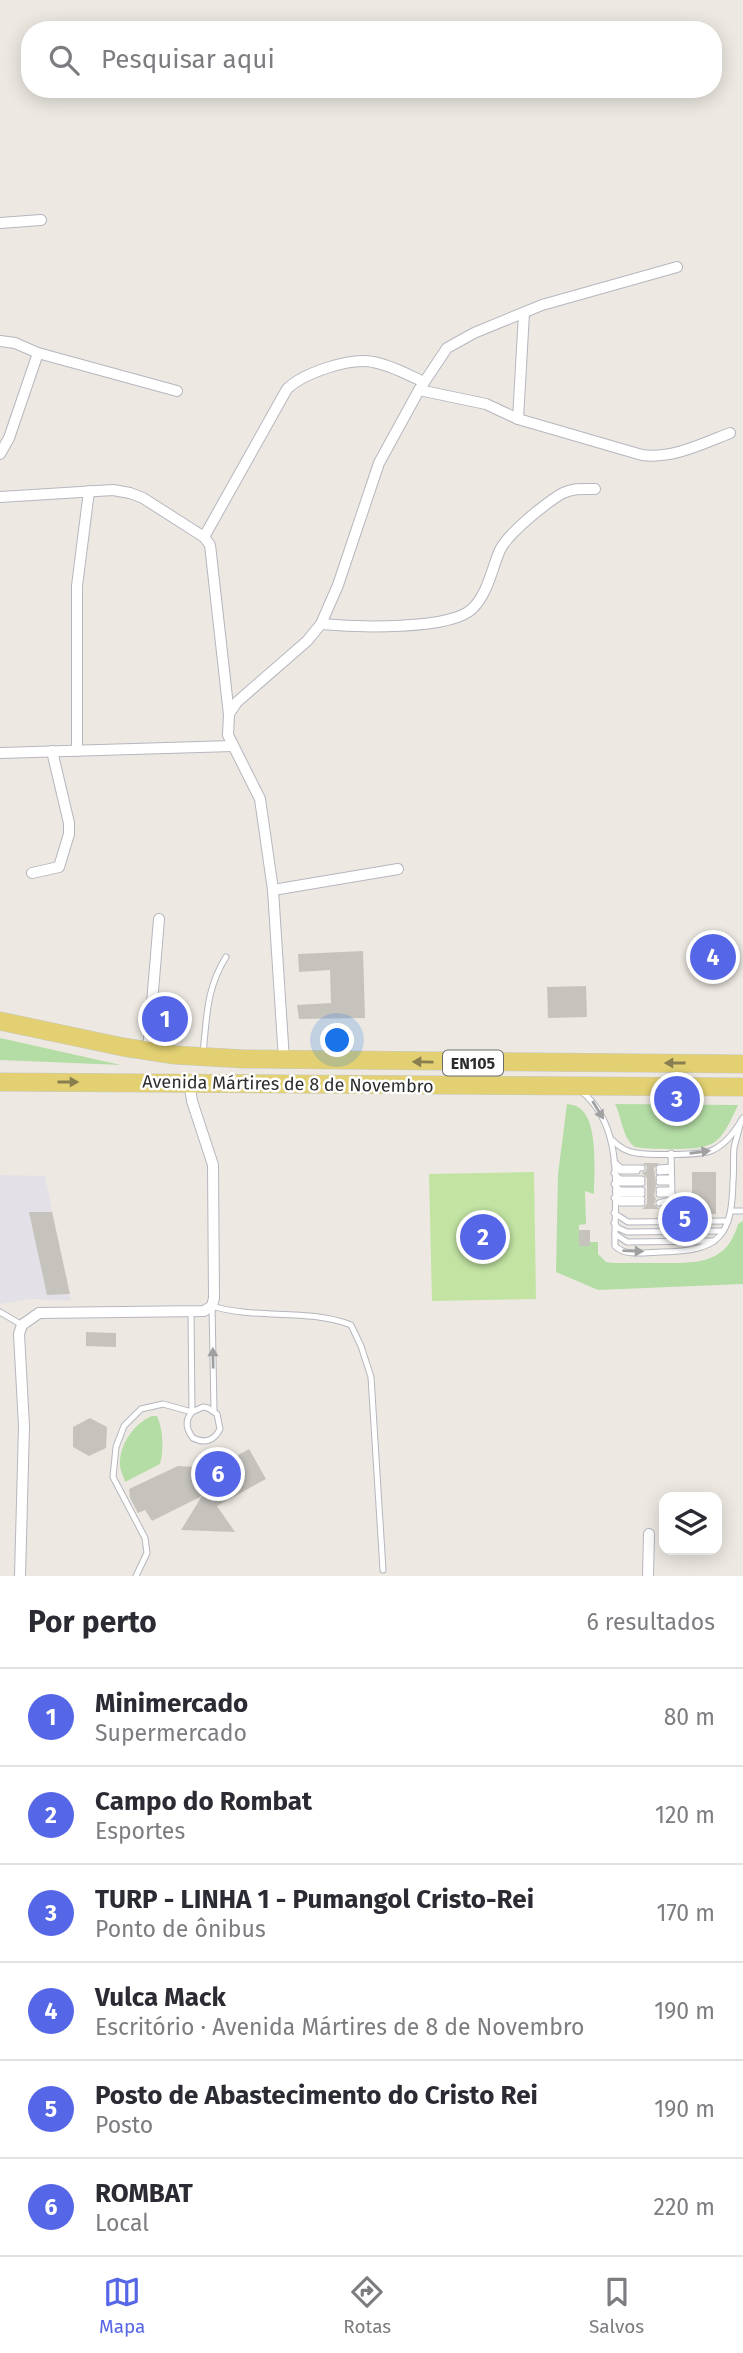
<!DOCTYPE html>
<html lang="pt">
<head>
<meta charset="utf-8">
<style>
	:root { --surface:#fff; --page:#f7f7f7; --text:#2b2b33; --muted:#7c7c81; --line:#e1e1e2; --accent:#5566e6 }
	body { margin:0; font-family:"Fira Sans",sans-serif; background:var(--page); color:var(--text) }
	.controls { position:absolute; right:21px; bottom:21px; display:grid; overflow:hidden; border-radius:14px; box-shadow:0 4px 18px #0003 }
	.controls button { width:63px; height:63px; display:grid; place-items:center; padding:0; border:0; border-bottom:2px solid var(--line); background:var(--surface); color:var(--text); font:35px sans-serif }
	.you { position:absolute; left:338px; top:1041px; width:24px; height:24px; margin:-18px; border:5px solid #fff; border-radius:50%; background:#1a73e8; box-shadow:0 0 0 10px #1a73e833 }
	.badge { display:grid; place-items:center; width:46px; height:46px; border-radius:50%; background:var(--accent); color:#fff; font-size:23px; font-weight:700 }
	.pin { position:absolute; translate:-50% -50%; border:4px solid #fff; box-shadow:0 2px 7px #0006 }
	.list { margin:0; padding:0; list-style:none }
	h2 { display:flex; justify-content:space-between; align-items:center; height:91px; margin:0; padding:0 28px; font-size:30px }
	h2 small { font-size:23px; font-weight:400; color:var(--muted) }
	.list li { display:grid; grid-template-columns:46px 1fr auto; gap:21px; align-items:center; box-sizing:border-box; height:98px; padding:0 28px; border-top:2px solid var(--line) }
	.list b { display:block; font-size:26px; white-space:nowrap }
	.list p { margin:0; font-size:23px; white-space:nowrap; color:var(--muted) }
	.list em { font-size:23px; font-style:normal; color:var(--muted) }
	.icon { flex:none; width:38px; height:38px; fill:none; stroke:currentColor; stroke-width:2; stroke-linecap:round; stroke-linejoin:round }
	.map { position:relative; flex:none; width:743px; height:1576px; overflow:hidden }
	.search { position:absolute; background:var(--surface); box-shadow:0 4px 18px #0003; left:21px; right:21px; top:21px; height:77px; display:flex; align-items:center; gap:18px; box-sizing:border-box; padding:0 24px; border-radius:28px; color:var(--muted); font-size:26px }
	.sheet { height:679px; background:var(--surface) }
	nav { display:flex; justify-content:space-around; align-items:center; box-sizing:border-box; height:98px; border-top:2px solid var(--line); background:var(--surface); font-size:19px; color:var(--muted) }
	nav a { display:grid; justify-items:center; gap:4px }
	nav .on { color:var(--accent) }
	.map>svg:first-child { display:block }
</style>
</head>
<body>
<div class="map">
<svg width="743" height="1576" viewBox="0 0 743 1576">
	<rect width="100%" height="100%" fill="#ede9e2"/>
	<polygon fill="#e3e1e7" points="0,1175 45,1176 71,1301 31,1299 0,1304"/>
	<g fill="#b4dda5">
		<polygon points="0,1038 121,1065 0,1060"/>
		<path d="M567 1104C571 1105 575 1105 578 1107 599 1118 594 1173 594 1194L585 1191 586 1224 579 1225V1245L590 1246V1242H598V1254L606 1262 613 1263C630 1263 646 1263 663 1263 697 1263 727 1264 738 1224L743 1221V1284L598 1290 556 1272 558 1174Z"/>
		<path d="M615 1104 738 1105C720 1144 717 1149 673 1149 660 1149 647 1149 635 1147 622 1138 622 1117 615 1104Z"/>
		<path d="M152 1416H157C163 1428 164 1451 160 1464L125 1482C124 1477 120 1471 120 1465 119 1445 134 1423 152 1416Z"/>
	</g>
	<polygon fill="#c2e3a2" points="534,1172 536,1299 432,1301 429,1174"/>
	<g fill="#c6c3bd">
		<polygon points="733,948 734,963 701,965 700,950"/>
		<polygon points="363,951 365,1018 299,1019 297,1005 331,1003 330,970 299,972 298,954"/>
		<polygon points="586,986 587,1017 548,1018 547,987"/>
		<polygon points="643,1163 659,1163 654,1168 656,1186 654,1195 656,1199 654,1204 659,1209 642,1209 647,1204 647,1178 642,1173 646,1171 647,1167"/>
		<rect x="692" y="1172" width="24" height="42"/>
		<polygon points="29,1212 52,1212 70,1294 47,1295"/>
		<rect x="579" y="1230" width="11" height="16"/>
		<polygon points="86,1332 116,1333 116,1347 86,1346"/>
		<polygon points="90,1418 107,1427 106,1448 89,1456 73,1447 73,1427"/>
		<polygon points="249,1449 266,1479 217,1506 235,1532 181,1530 202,1496 152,1521 145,1510 138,1513 130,1498 129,1489 178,1466 215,1468"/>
	</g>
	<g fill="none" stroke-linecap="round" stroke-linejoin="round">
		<g stroke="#b5b6bf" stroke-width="7">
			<g id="service">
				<path d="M203 1053C207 1017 206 989 226 957"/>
				<path d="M581 1091C626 1127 614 1194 615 1246 625 1257 648 1252 662 1252 719 1251 732 1237 733 1181 734 1170 733 1158 734 1148 736 1139 739 1130 741 1121"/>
				<path d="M612 1140C619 1147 626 1152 636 1153 650 1155 701 1156 713 1150 727 1143 735 1131 743 1118"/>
				<polyline points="614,1162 621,1168 642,1168"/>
				<polyline points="616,1168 620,1171 637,1171"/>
				<polyline points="659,1168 671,1167"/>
				<polyline points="659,1172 671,1171"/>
				<polyline points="614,1173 620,1179 642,1179"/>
				<polyline points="659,1178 671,1178"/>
				<polyline points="616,1180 620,1183 642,1183"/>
				<polyline points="659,1182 671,1182"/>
				<polyline points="614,1184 620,1190 642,1190"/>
				<polyline points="659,1190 671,1190"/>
				<polyline points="616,1191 620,1194 642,1194"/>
				<polyline points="659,1194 672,1194"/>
				<polyline points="616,1197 620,1199 642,1199"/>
				<polyline points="614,1198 620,1203 642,1203"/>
				<polyline points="659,1203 670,1200 672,1195 671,1153"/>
				<polyline points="731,1211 743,1211"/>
				<polyline points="614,1213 628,1222 728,1221"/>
				<polyline points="614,1223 618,1228 627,1232 723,1231"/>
				<polyline points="615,1234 627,1242 714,1241"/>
				<polyline points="0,1312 22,1325"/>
				<path d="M214 1410 212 1306C257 1320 307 1308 351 1325L361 1346 371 1377 383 1570"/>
				<path d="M136 1576 147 1553 145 1538 113 1477 116 1447 124 1426 141 1409 163 1404 192 1412 203 1407 208 1408 217 1414 220 1429C214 1441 205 1444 193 1438 186 1429 185 1420 192 1412L191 1312"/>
			</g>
		</g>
		<g stroke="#b5b6bf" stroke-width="12">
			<g id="minor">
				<polyline points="0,223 41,220"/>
				<polyline points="0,341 15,343 38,353 177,391"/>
				<path d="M419 390 486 404 518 419 642 455C672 459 702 444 730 433"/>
				<polyline points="518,419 524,313"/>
				<polyline points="0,454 9,438 38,353"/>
				<polyline points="0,497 113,490 130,493 143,498 204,537 210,545 229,715 228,735 260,799 273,890 284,1060"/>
				<path d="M204 537 287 389C303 373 351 357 373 362 391 365 408 375 424 382"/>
				<path d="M321 624C353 627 451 631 473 608 488 593 492 568 500 550 508 533 547 502 563 493 574 488 583 489 595 489"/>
				<polyline points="229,714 237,702 307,641 321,624 338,585 379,463 419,390 447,348 474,333 542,305 677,267"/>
				<polyline points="77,751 77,586 89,491"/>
				<polyline points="0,753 233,746"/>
				<polyline points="32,873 59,867 69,834 69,823 52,751"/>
				<polyline points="273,890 398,869"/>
				<polyline points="148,1051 159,919"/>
				<polyline points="20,1576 24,1426 19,1334 22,1325 39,1313 204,1311 212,1306 214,1298 213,1165 192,1101 189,1082"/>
				<polyline points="648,1576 649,1534"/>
			</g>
		</g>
		<g stroke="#c8c8c8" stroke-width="19">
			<g id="primary">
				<polyline points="0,1021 123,1047 175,1055 244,1059 743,1064"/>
				<polyline points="0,1082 743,1087"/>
			</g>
		</g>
		<use href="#service" stroke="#fff" stroke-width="5"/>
		<use href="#minor" stroke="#fff" stroke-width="10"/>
		<use href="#primary" stroke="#e2d072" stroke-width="18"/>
	</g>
	<defs><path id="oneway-solid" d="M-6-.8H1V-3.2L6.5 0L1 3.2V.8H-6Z" transform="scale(1.75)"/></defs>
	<g fill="#887e50">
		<use href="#oneway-solid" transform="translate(423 1062) rotate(-179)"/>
		<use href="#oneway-solid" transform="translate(675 1063) rotate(-180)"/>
		<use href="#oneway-solid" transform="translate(68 1082)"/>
	</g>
	<g fill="#a0a0a0">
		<use href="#oneway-solid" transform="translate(598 1110) rotate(58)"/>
		<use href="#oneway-solid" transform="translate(700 1152) rotate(-7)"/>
		<use href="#oneway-solid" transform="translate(633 1251) rotate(2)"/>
		<use href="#oneway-solid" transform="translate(213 1358) rotate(-91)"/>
	</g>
	<g text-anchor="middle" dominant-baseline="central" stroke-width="5" stroke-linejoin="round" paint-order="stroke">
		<rect fill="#fff" stroke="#6c6c6c" stroke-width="2" x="443" y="1050.5" width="60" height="25" rx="5"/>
		<g font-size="16" font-weight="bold" fill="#2d2d2d">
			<text x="473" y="1063">EN105</text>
		</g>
		<g font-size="18" fill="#2d2d2d" stroke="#fff">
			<text transform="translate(288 1084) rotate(1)">Avenida Mártires de 8 de Novembro</text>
		</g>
	</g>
</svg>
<div class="controls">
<button><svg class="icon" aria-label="layers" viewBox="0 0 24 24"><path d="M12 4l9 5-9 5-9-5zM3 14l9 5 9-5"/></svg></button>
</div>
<div class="you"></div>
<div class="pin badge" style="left:165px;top:1019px">1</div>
<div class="pin badge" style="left:483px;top:1237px">2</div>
<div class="pin badge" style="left:677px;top:1099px">3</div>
<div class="pin badge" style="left:713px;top:957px">4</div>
<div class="pin badge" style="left:685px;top:1219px">5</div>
<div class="pin badge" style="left:218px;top:1474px">6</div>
<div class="search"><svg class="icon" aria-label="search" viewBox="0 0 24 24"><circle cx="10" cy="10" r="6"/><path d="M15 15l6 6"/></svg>Pesquisar aqui</div>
</div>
<section class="sheet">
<h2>Por perto<small>6 resultados</small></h2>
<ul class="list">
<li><span class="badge">1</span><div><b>Minimercado</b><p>Supermercado</p></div><em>80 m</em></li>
<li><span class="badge">2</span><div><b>Campo do Rombat</b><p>Esportes</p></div><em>120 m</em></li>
<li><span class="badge">3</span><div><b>TURP - LINHA 1 - Pumangol Cristo-Rei</b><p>Ponto de ônibus</p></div><em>170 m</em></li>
<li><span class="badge">4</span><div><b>Vulca Mack</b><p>Escritório · Avenida Mártires de 8 de Novembro</p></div><em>190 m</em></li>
<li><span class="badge">5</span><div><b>Posto de Abastecimento do Cristo Rei</b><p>Posto</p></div><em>190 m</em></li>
<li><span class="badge">6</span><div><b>ROMBAT</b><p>Local</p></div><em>220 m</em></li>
</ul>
</section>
<nav>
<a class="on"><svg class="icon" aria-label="map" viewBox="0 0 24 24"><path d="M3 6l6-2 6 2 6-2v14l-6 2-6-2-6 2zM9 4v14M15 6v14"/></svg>Mapa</a>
<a><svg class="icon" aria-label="directions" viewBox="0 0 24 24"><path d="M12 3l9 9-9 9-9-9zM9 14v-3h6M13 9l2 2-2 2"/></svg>Rotas</a>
<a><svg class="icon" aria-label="saved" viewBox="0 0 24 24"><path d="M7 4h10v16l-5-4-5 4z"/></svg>Salvos</a>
</nav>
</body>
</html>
